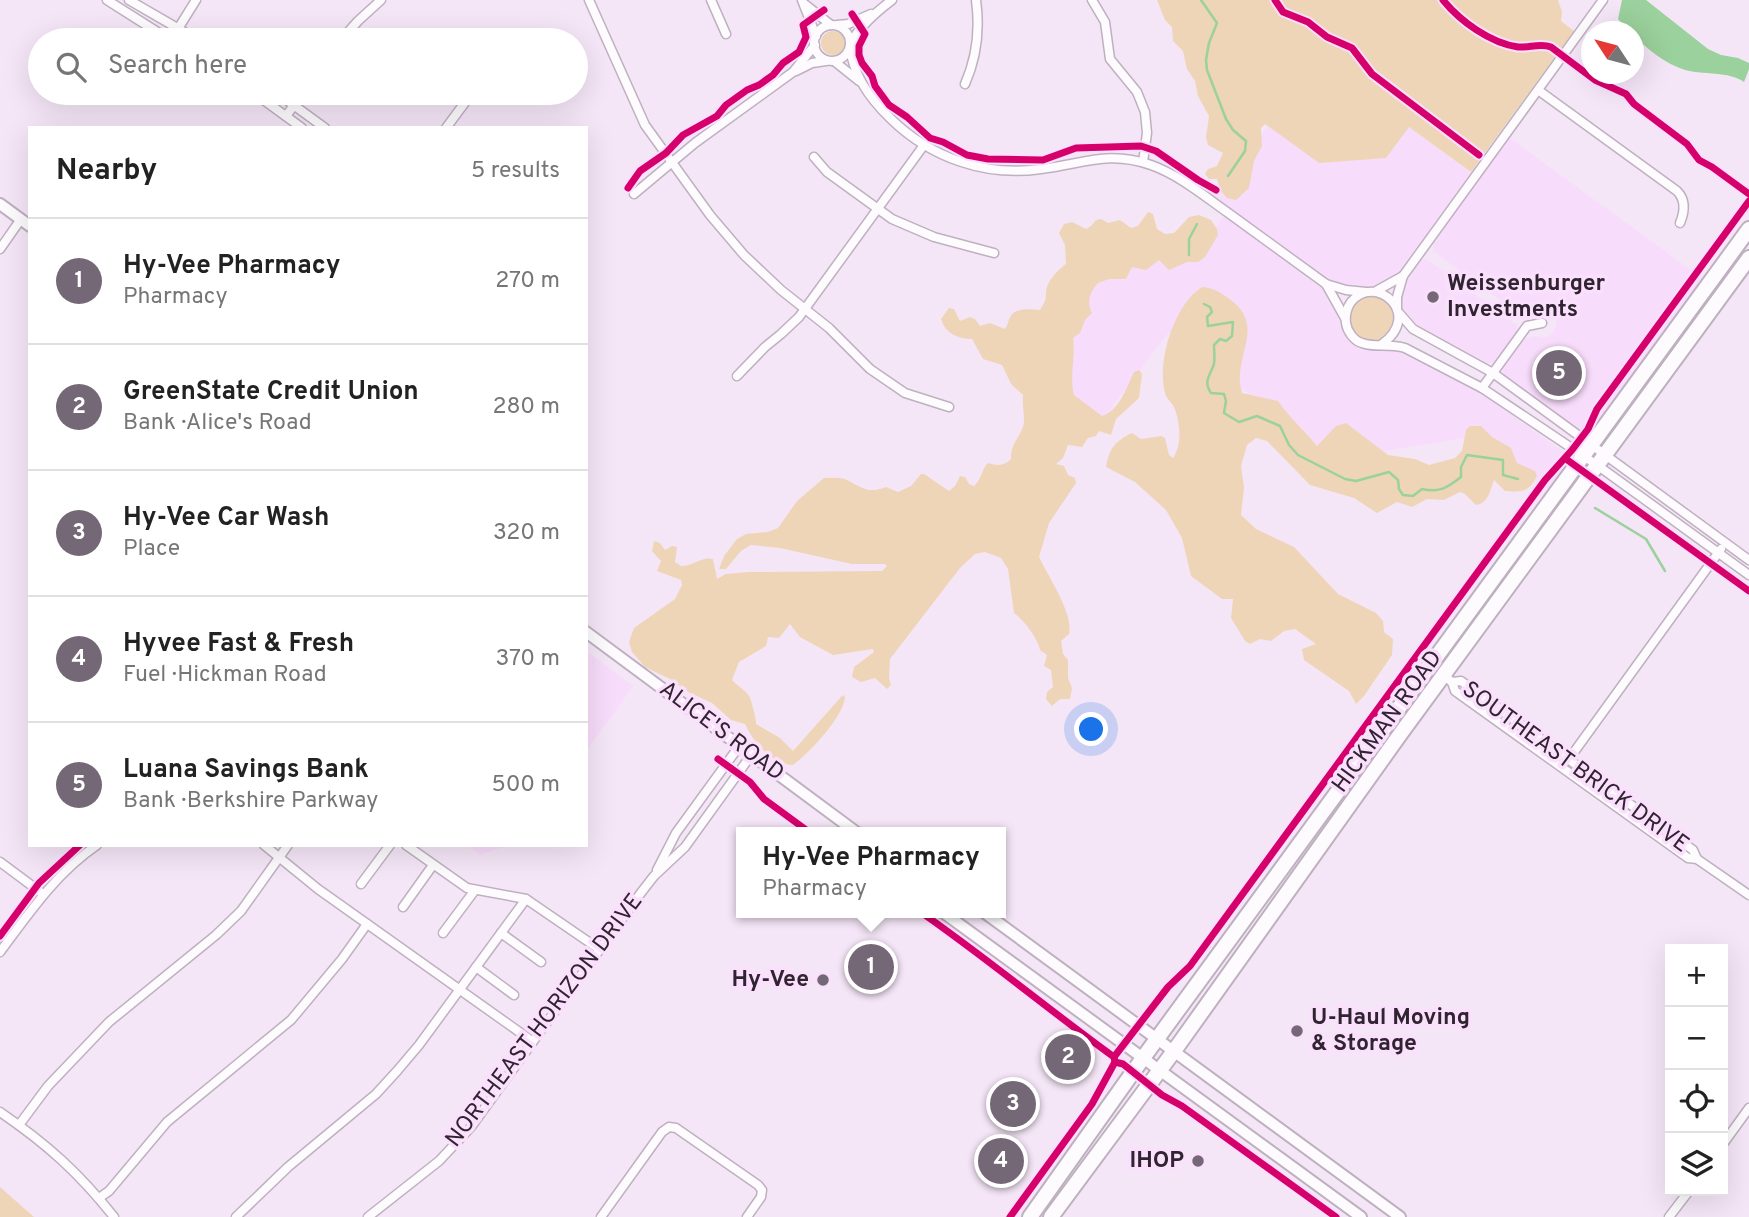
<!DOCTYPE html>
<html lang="en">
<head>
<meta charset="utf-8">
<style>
	:root { --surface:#fff; --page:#f6f6f6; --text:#222; --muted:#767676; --line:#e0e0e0; --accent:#756876 }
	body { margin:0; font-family:Overpass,sans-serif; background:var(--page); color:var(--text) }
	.controls { position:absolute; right:21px; bottom:21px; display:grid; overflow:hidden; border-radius:0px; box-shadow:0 7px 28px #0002 }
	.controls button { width:63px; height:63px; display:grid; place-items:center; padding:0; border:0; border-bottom:2px solid var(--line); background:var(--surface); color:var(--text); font:35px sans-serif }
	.compass { position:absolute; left:1581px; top:21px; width:63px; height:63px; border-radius:50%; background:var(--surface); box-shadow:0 7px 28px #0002; rotate:306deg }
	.you { position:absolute; left:1092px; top:730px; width:24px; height:24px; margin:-18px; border:5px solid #fff; border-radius:50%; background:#1a73e8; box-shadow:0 0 0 10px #1a73e833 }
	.badge { display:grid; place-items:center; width:46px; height:46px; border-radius:50%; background:var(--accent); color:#fff; font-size:23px; font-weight:700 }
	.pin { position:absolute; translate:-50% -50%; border:4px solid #fff; box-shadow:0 2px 7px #0006 }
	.popup { position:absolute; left:736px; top:827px; width:270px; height:91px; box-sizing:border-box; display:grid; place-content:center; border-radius:0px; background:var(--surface); filter:drop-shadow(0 2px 5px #0005); font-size:23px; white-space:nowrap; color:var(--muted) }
	.popup b { font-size:26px; color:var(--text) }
	.popup::after { content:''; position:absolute; left:50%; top:100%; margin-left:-14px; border:14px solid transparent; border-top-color:var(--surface) }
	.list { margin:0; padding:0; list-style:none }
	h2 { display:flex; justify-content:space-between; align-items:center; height:91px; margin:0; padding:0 28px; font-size:30px }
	h2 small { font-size:23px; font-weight:400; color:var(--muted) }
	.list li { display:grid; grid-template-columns:46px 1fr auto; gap:21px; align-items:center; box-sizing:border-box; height:126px; padding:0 28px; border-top:2px solid var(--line) }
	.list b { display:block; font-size:26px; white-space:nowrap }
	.list p { margin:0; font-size:23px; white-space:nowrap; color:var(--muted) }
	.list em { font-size:23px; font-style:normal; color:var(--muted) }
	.icon { flex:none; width:38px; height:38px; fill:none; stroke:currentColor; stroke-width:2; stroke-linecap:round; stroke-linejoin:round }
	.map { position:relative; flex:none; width:1749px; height:1217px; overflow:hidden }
	.search { position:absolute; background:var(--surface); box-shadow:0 7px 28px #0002; left:28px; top:28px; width:560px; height:77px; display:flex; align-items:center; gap:18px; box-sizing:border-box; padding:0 24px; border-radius:38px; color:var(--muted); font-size:26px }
	.panel { position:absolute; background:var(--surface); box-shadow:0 7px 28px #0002; left:28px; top:126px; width:560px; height:721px; border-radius:0px }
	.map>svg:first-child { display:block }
</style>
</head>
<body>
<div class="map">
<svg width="1749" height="1217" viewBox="0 0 1749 1217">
	<rect width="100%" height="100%" fill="#f5e6f7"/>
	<g fill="#f8dcfb">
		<polygon points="1268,126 1319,163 1409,127 1471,172 1396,276 1380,285 1355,288 1326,279 1216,198"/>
		<polygon points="1510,138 1703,279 1598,422 1587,429 1576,428 1559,417 1503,375 1504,365 1522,340 1533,336 1545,338 1553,333 1557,323 1553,313 1541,308 1533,310 1527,317 1523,317 1433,251 1433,244"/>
		<polygon points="1224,216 1328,293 1340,315 1346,334 1359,346 1370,349 1399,348 1461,380 1485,395 1562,451 1566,461 1549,489 1477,436 1334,459 1169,332 1099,424 1046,385 1104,255 1203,245"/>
		<polygon points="1426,259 1517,325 1518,330 1493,363 1483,363 1419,328 1409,322 1403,312 1400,295 1404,285 1421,261"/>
		<polygon points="586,651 633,686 586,751"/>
		<polygon points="467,845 508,845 481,855"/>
	</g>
	<g fill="#eed5b8">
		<polygon points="1157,0 1558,0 1562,12 1561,21 1574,31 1471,172 1409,127 1386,158 1319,163 1265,124 1261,128 1262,146 1254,161 1249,188 1236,200 1227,198 1220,190 1217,179 1209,179 1205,174 1208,169 1217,166 1223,153 1208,145 1206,137 1209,116 1198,96 1195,81 1187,69 1183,51 1173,41 1172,27 1165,20"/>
		<circle cx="833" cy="43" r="12"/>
		<path d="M1148 212 1153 214 1157 229 1165 234 1174 233 1189 217 1199 215 1211 220 1217 229 1218 235 1205 257 1198 262H1187L1169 270 1159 260 1146 270 1132 267 1126 279H1109L1098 283C1090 292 1086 301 1092 313L1085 320 1080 333 1073 338C1076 356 1069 376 1074 395L1102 416C1120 410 1126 388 1134 372L1139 370 1142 374 1139 398 1116 419 1111 435 1099 431 1096 436 1088 438 1082 447 1068 445 1063 458 1056 464 1064 466 1068 475 1075 478 1076 483 1049 523 1039 557C1048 576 1074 614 1069 634L1061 641 1063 654 1068 660V678L1072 688 1070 699H1060L1052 706 1046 699 1047 692 1053 687 1051 670 1044 666 1047 655 1040 650C1038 639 1024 620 1014 613L1008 569 1001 558 985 552 975 554 960 568 890 659 889 678 891 685 887 689 875 678 861 682 852 677 854 667 874 652 873 649 833 655 800 637 790 624 779 638 768 637 766 646 739 662 732 680C737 685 746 691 749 696 751 698 757 722 756 724L780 738 793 751 841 697 843 695 845 697C843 718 809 753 793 765 770 764 753 741 745 724L731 720 712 703 688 692 672 680 645 667 632 652 629 642 634 628 675 599 682 585 681 580 657 571 661 561 652 551 654 541 660 543 665 550 672 546 677 547 675 562 681 566C693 566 702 556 713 559L717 579 726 574 748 572 882 571 887 566 885 564H852L780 548 751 545 741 551 726 569H719L724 556 737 539 746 534 768 532 778 528 797 501 824 478C831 478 840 477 847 480 862 488 869 494 886 487L898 492 911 486 921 474H924L949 491 955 486 960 476 965 477 969 484 974 486C982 479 981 470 988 463 998 466 1004 466 1011 459 1010 441 1024 435 1024 420 1024 412 1022 404 1023 395L1011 384 1002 365 983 359 972 339C957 339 945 333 941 319L949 308 954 309 960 321 970 317 975 319 980 326 990 323 1005 329C1008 325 1008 321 1010 317 1015 307 1031 309 1040 310 1049 296 1044 298 1047 287 1049 279 1060 268 1066 264L1065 245 1059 233 1064 224 1072 222 1086 229 1091 226 1096 220 1101 219 1108 223 1120 220 1131 228 1138 226Z"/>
		<path d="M1202 287C1213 288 1218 291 1227 297 1263 322 1241 345 1240 376 1239 381 1241 388 1242 393L1278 401C1290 418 1304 430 1317 446L1336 426 1346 423 1388 455 1415 459 1429 465 1455 458 1462 451 1466 430 1470 426H1481L1492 437 1511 448 1517 463 1535 471 1537 476C1528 493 1522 492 1505 491L1494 480C1490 490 1489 503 1476 505L1465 494 1460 492 1444 500 1427 499 1412 507 1397 502 1377 513 1354 498 1310 485 1267 441 1256 438 1247 445 1241 466 1244 488 1241 515 1256 529 1294 547 1338 594 1376 613 1383 621 1384 632 1393 639 1392 655 1364 696 1356 704 1349 691 1304 660 1302 649 1316 644 1295 629 1284 631 1271 641 1260 639 1250 644 1245 641 1231 618 1233 599H1222L1191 576 1182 538 1166 510 1135 482 1106 467C1109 449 1115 441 1132 433L1141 439 1161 436 1165 438 1169 455 1173 458C1183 444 1180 420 1173 405 1172 404 1167 398 1166 396 1155 365 1174 304 1202 287Z"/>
		<circle cx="1372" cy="318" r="23"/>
		<polygon points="0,1187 34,1217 0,1217"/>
	</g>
	<path fill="#9bd19c" d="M1622 0H1646L1708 49 1721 55 1738 58 1749 63V69L1744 82C1729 71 1703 75 1685 70 1665 64 1648 49 1634 36V32L1629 31 1618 19Z"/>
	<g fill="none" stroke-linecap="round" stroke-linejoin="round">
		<g stroke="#9bd19c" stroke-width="2.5">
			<polyline points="1201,0 1217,23 1209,43 1206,60 1207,70 1226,119 1233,130 1246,141 1245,151 1228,176"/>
			<polyline points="1189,255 1189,239 1197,224"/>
			<path d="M1204 304 1210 307 1212 312 1207 317 1208 326 1233 322 1232 336 1226 341 1220 339 1214 345C1214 351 1215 358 1214 364 1210 376 1203 381 1211 393L1224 394 1226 401 1224 413 1239 422 1257 416 1280 426 1289 445 1298 455 1345 479 1356 481 1389 472 1398 480 1399 489 1403 495 1413 496 1422 489C1439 493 1447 488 1461 477V467L1467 455 1503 460V475L1518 479"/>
			<polyline points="1595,508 1646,539 1665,571"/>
		</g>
		<g stroke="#beb1bf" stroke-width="11">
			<g id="minor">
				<polyline points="107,0 170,40"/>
				<polyline points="129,0 198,40"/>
				<polyline points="589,0 645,125 710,215 744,255 781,290 829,328 870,369 905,393 949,407"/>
				<polyline points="711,0 726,34"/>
				<polyline points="802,0 816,36"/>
				<polyline points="1092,0 1105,22 1110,59 1137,92 1145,112 1147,133 1143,162"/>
				<polyline points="806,5 831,25"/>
				<polyline points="837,25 848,24 871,14"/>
				<circle cx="832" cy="43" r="18"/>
				<polyline points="171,40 196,0"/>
				<polyline points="341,40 358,21 381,0"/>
				<polyline points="511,40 512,38"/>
				<path d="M851 42C861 25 876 12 892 0"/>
				<path d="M850 47C853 75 871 100 891 119 931 158 986 177 1041 169 1083 164 1108 150 1151 165 1179 175 1203 195 1227 212 1260 236 1293 260 1326 284L1346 290 1366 292"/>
				<polyline points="834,61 859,81"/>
				<polyline points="796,71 812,63 826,61"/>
				<path d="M965 84C977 57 980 29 976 0"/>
				<path d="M1538 90 1677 191C1686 200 1685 211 1680 223"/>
				<polyline points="254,93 302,128"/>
				<polyline points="277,93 325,128"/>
				<polyline points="286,116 303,93"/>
				<polyline points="446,128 472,93"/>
				<polyline points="814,157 827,172 892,219 934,237 994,253"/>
				<polyline points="634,194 695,143 793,72 815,45"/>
				<polyline points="0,249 21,219"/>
				<polyline points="1326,284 1345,318"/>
				<polyline points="1376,291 1403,276"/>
				<polyline points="1397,309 1397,297 1403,276 1603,0"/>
				<polyline points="1399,313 1413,329 1493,373 1749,560"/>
				<path d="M1382 344C1424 314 1375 272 1351 302 1347 307 1345 316 1346 323 1347 331 1354 341 1362 343 1375 348 1389 343 1405 348L1482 388 1597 465 1749 575"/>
				<polyline points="737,376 765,347 781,334 799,317 924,145"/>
				<polyline points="1482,388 1527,326 1542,323"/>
				<polyline points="1443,675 1452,682 1455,691 1688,858 1697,859 1749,895"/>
				<polyline points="1452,682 1461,681 1693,850 1697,859"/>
				<polyline points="1569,759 1721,549"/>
				<polyline points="264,845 318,889 532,1041"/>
				<polyline points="406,845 467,888 526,899 599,949"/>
				<polyline points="0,862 43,894"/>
				<polyline points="657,870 676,833 740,745"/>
				<polyline points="361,884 390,845"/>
				<polyline points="403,907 433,865"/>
				<polyline points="443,933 475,890"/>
				<polyline points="501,933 541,962"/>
				<path d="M0 952C29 913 56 873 97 845"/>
				<polyline points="476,967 514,995"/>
				<path d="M0 1112C47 1144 79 1173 114 1217"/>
				<polyline points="19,1125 48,1086 109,1022 216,935 241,911 288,845"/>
				<polyline points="1723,1144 1749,1108"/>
				<polyline points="99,1198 109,1191 167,1122 291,1020 342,959 367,924"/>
				<polyline points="236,1217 288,1167 376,1094 397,1071 419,1045 526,899"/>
				<polyline points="368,1217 439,1161 471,1127 640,894 654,876 685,847 752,754"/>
				<polyline points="601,1217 662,1132 669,1127 676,1128 758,1185 762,1190 761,1197 747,1217"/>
				<polyline points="1669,1217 1689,1191"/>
			</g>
		</g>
		<g stroke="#beb1bf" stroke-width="14">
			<g id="secondary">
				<polyline points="0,204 30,226"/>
				<polyline points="586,632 856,832"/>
				<polyline points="944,913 1361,1217"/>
				<polyline points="985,913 1400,1217"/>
			</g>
		</g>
		<g stroke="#beb1bf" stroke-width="18">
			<g id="trunk">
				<polyline points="1030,1217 1143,1058 1749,229"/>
				<polyline points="1051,1217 1174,1051 1401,733 1749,258"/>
			</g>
		</g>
		<use href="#minor" stroke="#fefbfe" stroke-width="8"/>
		<use href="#secondary" stroke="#fefbfe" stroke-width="10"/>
		<use href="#trunk" stroke="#fefbfe" stroke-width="14"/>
		<g stroke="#fbe0fd" stroke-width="11">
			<g id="cycleway">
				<polyline points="1275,0 1283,12 1308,22 1327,37 1352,48 1372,74 1479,155"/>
				<path d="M1443 0C1460 21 1490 43 1518 47 1529 48 1540 43 1551 47L1595 80 1626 94 1634 104 1687 144 1699 160 1712 167 1749 194"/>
				<polyline points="852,14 865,34 859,46 859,55 862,63 872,76 875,86 889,105 907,117 930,138 943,142 967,155 988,159 1043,160 1076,148 1141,146 1156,151 1198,180 1216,190"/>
				<polyline points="628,188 640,171 666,153 683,135 717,116 726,105 747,90 759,85 773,75 783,63 799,52 806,37 803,25 824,10"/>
				<polyline points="1566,459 1749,591"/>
				<polyline points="718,759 750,782 764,799 809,832"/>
				<path d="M922 913C988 959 1049 1010 1114 1057L1115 1062 1123 1064 1162 1095 1182 1106 1336 1217"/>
				<polyline points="0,936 39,883 80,845"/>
				<polyline points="1114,1057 1168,987 1190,966 1545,480 1572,450 1588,429 1597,409 1749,201"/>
				<polyline points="1010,1217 1092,1104 1115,1062"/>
			</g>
		</g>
		<use href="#cycleway" stroke="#d6006c" stroke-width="7"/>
	</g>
	<g fill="#756876" stroke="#fbe0fd" stroke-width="2.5">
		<circle cx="1433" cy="297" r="7"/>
		<circle cx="823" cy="980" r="7"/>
		<circle cx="1297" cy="1031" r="7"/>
		<circle cx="1198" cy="1161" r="7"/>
	</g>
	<g text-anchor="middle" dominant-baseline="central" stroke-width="7" stroke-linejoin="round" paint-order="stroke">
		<g font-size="23" font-weight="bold" fill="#302431" stroke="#fbe0fd" text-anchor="start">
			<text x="1447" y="284">Weissenburger<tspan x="1447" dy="26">Investments</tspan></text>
			<text x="809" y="980" text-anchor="end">Hy-Vee</text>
			<text x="1311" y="1018">U-Haul Moving<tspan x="1311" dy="26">&amp; Storage</tspan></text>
			<text x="1184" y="1161" text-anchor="end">IHOP</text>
		</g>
		<g font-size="23" fill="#302431" stroke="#fbe0fd">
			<text transform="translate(1388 722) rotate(-54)">HICKMAN ROAD</text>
			<text transform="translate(721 732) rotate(37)">ALICE'S ROAD</text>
			<text transform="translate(1575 768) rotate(36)">SOUTHEAST BRICK DRIVE</text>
			<text transform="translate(545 1021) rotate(-53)">NORTHEAST HORIZON DRIVE</text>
		</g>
	</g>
</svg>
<div class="controls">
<button>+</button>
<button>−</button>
<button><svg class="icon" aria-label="locate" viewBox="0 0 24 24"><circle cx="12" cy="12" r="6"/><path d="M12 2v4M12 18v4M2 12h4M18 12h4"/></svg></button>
<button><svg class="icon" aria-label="layers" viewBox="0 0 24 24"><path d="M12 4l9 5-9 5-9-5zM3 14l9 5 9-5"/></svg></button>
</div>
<svg class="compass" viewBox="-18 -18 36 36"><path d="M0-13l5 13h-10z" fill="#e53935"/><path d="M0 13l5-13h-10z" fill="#767676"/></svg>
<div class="you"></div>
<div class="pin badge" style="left:871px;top:967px">1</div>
<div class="popup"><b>Hy-Vee Pharmacy</b>Pharmacy</div>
<div class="pin badge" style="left:1068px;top:1057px">2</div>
<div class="pin badge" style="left:1013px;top:1104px">3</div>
<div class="pin badge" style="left:1001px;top:1161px">4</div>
<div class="pin badge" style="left:1559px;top:373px">5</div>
<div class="search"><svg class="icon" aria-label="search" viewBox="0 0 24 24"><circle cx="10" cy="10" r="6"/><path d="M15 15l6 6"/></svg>Search here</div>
<section class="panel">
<h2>Nearby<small>5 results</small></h2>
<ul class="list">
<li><span class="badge">1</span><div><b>Hy-Vee Pharmacy</b><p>Pharmacy</p></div><em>270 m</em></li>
<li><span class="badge">2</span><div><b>GreenState Credit Union</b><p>Bank · Alice's Road</p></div><em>280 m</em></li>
<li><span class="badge">3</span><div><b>Hy-Vee Car Wash</b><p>Place</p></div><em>320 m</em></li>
<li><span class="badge">4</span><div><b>Hyvee Fast &amp; Fresh</b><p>Fuel · Hickman Road</p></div><em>370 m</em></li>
<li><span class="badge">5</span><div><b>Luana Savings Bank</b><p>Bank · Berkshire Parkway</p></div><em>500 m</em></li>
</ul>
</section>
</div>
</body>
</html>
